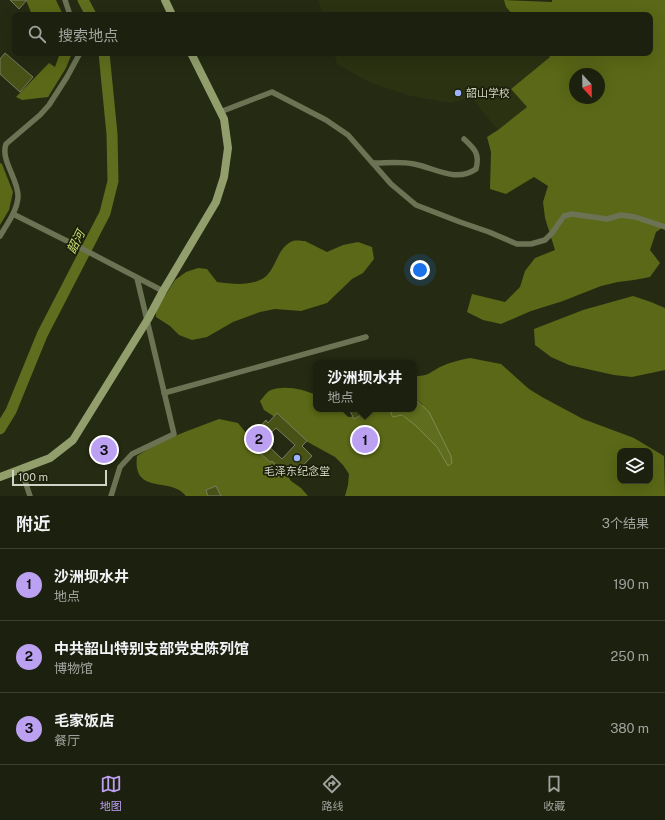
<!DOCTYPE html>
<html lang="zh">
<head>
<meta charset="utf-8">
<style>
	:root { --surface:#1c200e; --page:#252817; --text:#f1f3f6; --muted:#a0a39e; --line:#3a3e2e; --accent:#bca0f2 }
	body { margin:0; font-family:"Public Sans","Noto Sans SC",sans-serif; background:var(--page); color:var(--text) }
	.controls { position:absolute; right:12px; bottom:12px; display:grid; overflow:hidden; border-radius:8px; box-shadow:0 4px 16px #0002 }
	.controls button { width:36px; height:36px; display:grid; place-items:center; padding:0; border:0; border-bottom:1px solid var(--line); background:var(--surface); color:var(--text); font:20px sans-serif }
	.compass { position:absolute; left:569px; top:68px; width:36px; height:36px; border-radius:50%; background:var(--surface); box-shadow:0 4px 16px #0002; rotate:158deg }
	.scale { position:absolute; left:12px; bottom:10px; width:95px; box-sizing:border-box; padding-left:4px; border:2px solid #cfd3c5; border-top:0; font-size:11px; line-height:14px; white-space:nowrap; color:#cfd3c5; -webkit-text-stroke:3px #1c2008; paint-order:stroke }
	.you { position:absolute; left:420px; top:270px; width:14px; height:14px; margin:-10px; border:3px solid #fff; border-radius:50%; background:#1a73e8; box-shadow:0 0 0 6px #1a73e833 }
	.badge { display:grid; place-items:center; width:26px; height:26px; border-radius:50%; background:var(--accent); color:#111; font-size:13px; font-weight:700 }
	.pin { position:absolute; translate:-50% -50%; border:2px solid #fff; box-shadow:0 1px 4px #0006 }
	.popup { position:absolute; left:313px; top:360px; width:104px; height:52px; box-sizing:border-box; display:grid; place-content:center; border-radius:8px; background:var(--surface); filter:drop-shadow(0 1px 3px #0005); font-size:13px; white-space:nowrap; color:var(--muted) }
	.popup b { font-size:15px; color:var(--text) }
	.popup::after { content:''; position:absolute; left:50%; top:100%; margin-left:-8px; border:8px solid transparent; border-top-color:var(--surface) }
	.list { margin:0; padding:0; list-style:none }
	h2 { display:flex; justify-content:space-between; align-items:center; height:52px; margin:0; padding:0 16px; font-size:17px }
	h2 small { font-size:13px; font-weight:400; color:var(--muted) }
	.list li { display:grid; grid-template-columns:26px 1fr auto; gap:12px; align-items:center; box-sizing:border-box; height:72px; padding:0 16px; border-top:1px solid var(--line) }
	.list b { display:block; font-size:15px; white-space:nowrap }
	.list p { margin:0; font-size:13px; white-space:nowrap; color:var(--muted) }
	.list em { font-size:13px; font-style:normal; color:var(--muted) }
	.icon { flex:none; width:22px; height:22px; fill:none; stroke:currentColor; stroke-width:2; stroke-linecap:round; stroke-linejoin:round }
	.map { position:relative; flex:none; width:665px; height:496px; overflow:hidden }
	.search { position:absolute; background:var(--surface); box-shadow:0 4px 16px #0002; left:12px; right:12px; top:12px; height:44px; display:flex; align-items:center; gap:10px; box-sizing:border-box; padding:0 14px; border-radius:8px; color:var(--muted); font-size:15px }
	.sheet { height:268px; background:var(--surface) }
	nav { display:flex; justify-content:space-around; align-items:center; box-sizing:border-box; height:56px; border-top:1px solid var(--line); background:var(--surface); font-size:11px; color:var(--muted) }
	nav a { display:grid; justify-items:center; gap:2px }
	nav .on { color:var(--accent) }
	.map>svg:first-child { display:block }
</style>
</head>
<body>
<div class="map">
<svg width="665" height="496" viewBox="0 0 665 496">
	<rect width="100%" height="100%" fill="#252a12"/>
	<g fill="#2b3212">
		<polygon points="318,0 504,0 506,7 513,15 323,15"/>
		<polygon points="334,53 547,53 550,57 511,89 527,107 498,130 471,97 450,103 411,96 371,83 337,64"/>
	</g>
	<g fill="#5a6817" fill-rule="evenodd">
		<polygon points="26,0 56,0 63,15 32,15"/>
		<path d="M504 0 552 2V0H665V226L656 232 650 250 660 263 650 277 634 280 618 282 601 286 563 301 531 311 501 324 483 320 467 312 472 294 505 302 520 287 525 271 535 258 555 250 545 218 543 202 548 186 534 177 506 194 490 189 491 152 487 137 498 130 527 107 511 89 550 57 547 53H650V15H513L506 7ZM575 74H599V98H575Z"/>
		<polygon points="60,53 72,53 66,68 48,97 22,100 16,97 49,63 55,67"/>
		<polygon points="0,163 2,164 13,192 9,210 0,225"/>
		<path d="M305 241 327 252 343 245 358 242 372 247 374 259 363 273 352 279 327 303 301 311 275 309 260 312 233 322 207 337 192 340 179 335 170 326 156 317V310L175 280 186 272 198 268 207 269 217 282C232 284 249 286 262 279 277 271 276 247 293 241 296 240 302 241 305 241Z"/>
		<polygon points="633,296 651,302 665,308 665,370 632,377 614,375 569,365 551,357 535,345 534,329 583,310"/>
		<path d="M470 358 501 364 529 389 542 397 583 419 634 438 664 456 665 496H345L348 485 349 474 343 465 335 457 304 440 284 423 264 410 260 401C263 398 267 391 271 390 285 385 303 389 316 395V409H340L348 417 362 416 375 411 376 409H391V414L402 415 415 425 437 447 448 466 422 404 414 398V376C429 376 427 374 440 367 450 362 460 360 470 358ZM620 451H650V481H620Z"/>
		<path d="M219 419 238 423 259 449 278 463 291 481 301 488 308 496H186C172 476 132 496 137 456 162 439 191 430 219 419Z"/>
	</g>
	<polygon fill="#5f6d1e" stroke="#818c50" points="414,398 429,412 451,456 452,463 448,466 437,447 415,425 402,415 393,417 391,414 391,409 414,409"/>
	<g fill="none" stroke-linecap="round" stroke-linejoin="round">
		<g stroke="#5f6d1e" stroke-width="11">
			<polyline points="83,0 91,15"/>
			<polyline points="0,429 11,411 42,335 105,213 113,181 112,134 104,53"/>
		</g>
	</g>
	<g fill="#485217" stroke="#777d62" fill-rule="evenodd">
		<polygon points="10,0 27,0 19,9"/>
		<polygon points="5,53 33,77 20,92 0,74 0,59"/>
		<polygon points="349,409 372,409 354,419"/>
		<path d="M277 413 307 441 302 446 312 456 295 474 288 467 283 471 272 461 270 462 249 443 257 434 255 432 266 420 268 423ZM276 428 295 445 282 459 263 441Z"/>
		<polygon points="216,486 221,496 208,496 206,490"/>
	</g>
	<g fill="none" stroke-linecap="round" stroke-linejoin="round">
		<g stroke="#6b7354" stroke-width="5.5">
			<polyline points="65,0 70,15"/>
			<polyline points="220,112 272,92 326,120 348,135 391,184 416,205 460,222 489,232 517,244 531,244 545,240 552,233 564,216 572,214 607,219 621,215 635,217 665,227"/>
			<path d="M373 163C386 163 401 161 414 164 435 168 456 183 476 169 480 154 475 149 464 139"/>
			<polyline points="13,214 77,246 163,291"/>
			<path d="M0 236C7 224 17 211 18 197 19 180 0 160 6 144L40 115 49 105 67 77 80 53"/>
			<polyline points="164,393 366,337"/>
			<polyline points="21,469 30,496"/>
			<polyline points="111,496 120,467 132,454 174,434 137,278"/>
		</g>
		<g stroke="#929e6c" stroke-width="8">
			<polyline points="165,0 172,15"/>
			<polyline points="0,477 50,458 73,440 148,319 163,291 216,202 224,177 228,148 224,119 191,53"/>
		</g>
	</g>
	<g fill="#9bb4fd" stroke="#1c2008" stroke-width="1.5">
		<circle cx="458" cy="93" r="4"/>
		<circle cx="297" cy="458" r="4"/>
	</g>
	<g text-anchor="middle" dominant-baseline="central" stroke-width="3.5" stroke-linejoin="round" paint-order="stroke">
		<g font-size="11" fill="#cfd3c5" stroke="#1c2008" text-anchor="start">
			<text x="466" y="93">韶山学校</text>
			<text x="297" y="471" text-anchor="middle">毛泽东纪念堂</text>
		</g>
		<g font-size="12" font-style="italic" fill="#cde37a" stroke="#1c2008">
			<text transform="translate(76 242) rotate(-63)">韶河</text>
		</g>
	</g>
</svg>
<div class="controls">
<button><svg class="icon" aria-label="layers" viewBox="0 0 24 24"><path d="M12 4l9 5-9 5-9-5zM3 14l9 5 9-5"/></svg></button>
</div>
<svg class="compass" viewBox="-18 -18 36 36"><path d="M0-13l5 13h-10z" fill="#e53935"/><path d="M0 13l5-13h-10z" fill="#a0a39e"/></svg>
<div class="scale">100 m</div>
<div class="you"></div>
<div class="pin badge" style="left:365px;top:440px">1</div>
<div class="popup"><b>沙洲坝水井</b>地点</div>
<div class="pin badge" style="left:259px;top:439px">2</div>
<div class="pin badge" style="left:104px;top:450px">3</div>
<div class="search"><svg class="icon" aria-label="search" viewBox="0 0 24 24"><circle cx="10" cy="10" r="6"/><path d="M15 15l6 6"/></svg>搜索地点</div>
</div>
<section class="sheet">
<h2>附近<small>3个结果</small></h2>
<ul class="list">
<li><span class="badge">1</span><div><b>沙洲坝水井</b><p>地点</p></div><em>190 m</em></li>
<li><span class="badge">2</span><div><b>中共韶山特别支部党史陈列馆</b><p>博物馆</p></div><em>250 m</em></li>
<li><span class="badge">3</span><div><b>毛家饭店</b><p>餐厅</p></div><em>380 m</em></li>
</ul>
</section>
<nav>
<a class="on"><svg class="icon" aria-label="map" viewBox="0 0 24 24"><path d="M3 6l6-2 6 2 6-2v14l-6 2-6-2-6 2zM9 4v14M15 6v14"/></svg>地图</a>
<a><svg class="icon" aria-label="directions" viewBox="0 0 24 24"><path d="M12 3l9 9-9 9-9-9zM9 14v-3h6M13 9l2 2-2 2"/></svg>路线</a>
<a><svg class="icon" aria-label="saved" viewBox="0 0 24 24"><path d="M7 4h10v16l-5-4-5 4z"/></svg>收藏</a>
</nav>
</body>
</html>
